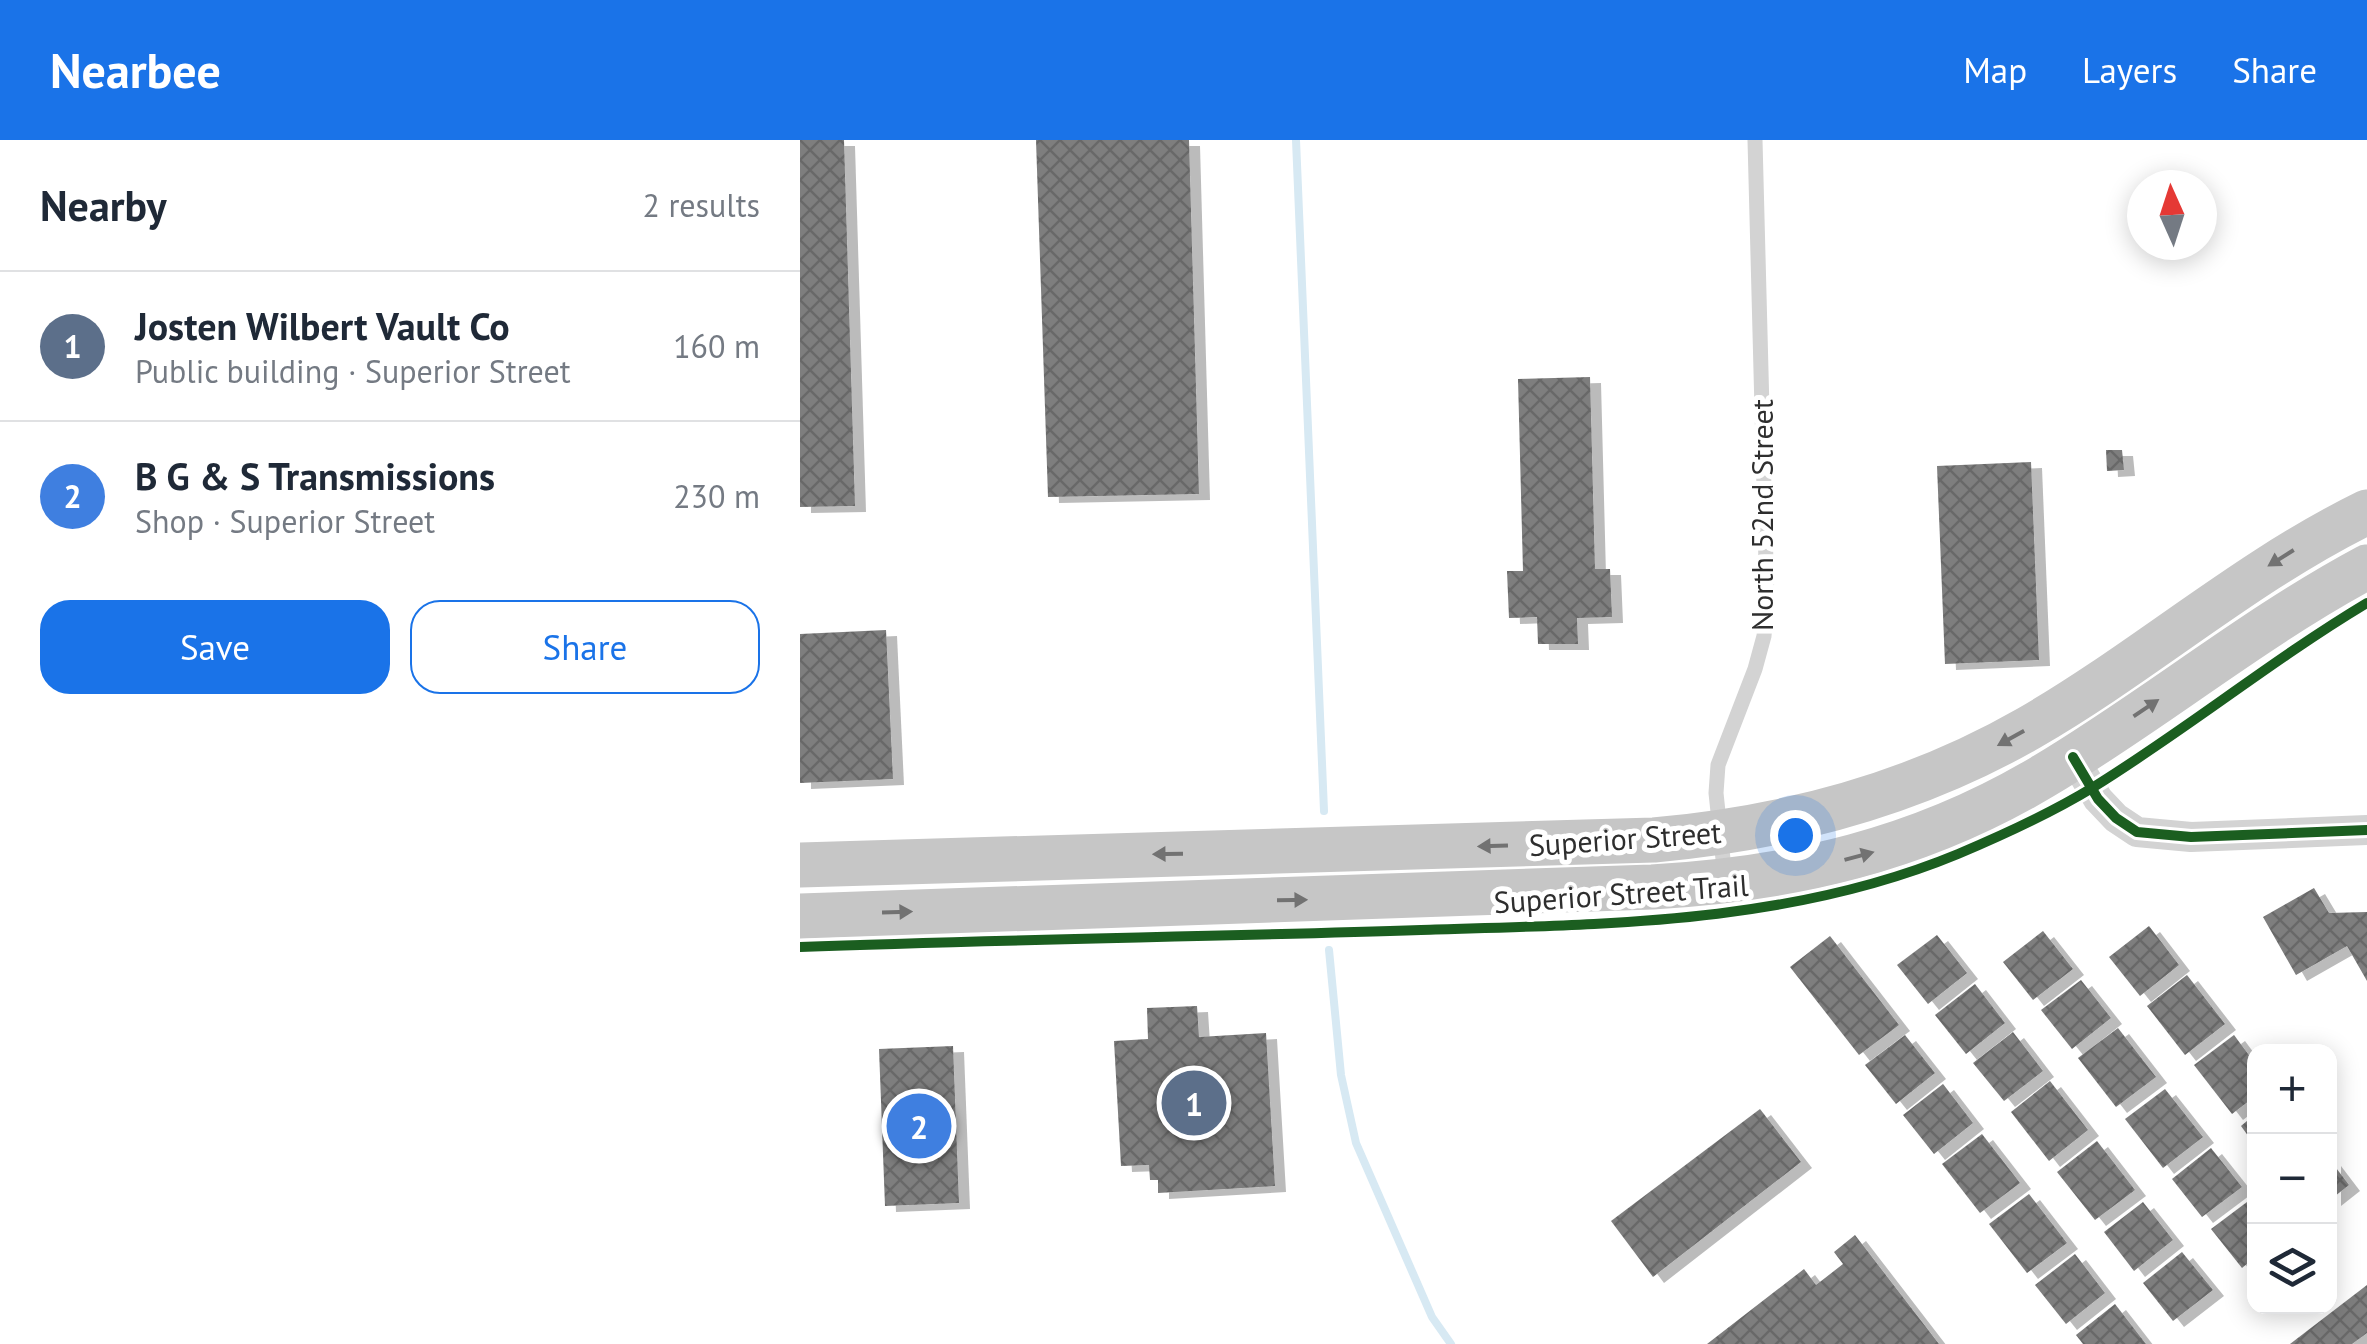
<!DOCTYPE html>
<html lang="en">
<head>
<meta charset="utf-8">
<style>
	:root { --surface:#fff; --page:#f6f6f7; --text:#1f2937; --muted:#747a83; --line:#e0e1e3; --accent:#1a73e8 }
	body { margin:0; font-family:"PT Sans",sans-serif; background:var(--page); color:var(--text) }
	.controls { position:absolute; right:30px; bottom:30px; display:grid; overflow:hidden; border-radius:20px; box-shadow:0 5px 25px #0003 }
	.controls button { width:90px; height:90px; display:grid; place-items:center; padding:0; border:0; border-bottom:2px solid var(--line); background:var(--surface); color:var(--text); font:50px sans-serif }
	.compass { position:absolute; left:1327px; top:30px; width:90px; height:90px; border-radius:50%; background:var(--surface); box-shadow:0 5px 25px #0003; rotate:357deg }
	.you { position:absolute; left:995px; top:695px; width:35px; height:35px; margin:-25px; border:8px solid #fff; border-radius:50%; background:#1a73e8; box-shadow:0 0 0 15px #1a73e833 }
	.badge { display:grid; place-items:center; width:65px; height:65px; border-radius:50%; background:var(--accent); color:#fff; font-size:32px; font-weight:700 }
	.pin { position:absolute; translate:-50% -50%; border:5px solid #fff; box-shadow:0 2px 10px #0006 }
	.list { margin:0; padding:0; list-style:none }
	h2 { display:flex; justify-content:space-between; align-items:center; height:130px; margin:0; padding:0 40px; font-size:42px }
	h2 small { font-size:32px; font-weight:400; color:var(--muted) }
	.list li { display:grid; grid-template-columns:65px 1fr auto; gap:30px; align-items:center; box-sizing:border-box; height:150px; padding:0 40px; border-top:2px solid var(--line) }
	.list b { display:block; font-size:38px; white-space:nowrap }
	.list p { margin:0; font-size:32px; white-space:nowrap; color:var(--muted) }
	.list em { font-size:32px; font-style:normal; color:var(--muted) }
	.actions { display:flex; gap:20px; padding:30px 40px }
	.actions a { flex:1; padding:22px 0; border:2px solid var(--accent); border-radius:30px; text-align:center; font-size:35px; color:var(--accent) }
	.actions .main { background:var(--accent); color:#fff }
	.icon { flex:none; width:55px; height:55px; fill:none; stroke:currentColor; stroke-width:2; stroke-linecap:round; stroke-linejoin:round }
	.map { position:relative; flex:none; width:1567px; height:1204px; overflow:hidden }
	header { display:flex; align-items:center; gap:60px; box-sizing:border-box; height:140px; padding:0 50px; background:var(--accent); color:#fff }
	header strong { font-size:48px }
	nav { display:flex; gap:55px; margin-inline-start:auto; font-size:35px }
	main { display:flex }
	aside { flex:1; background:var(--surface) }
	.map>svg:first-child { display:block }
</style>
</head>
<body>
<header>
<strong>Nearbee</strong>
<nav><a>Map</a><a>Layers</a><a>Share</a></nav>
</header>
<main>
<aside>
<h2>Nearby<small>2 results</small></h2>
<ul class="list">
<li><span class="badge" style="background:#5c6f8a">1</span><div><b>Josten Wilbert Vault Co</b><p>Public building · Superior Street</p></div><em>160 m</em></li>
<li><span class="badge" style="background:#3f7fe0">2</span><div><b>B G &amp; S Transmissions</b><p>Shop · Superior Street</p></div><em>230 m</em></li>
</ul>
<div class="actions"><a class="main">Save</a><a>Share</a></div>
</aside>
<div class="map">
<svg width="1567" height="1204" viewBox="0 0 1567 1204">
	<defs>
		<pattern id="building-cross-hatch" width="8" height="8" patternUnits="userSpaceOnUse" patternTransform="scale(2.5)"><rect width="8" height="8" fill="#7e7e7e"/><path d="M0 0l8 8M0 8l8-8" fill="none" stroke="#686868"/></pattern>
		<filter id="shadow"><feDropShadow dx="11" dy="6" stdDeviation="0" flood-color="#0004"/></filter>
	</defs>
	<rect width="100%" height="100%" fill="#fff"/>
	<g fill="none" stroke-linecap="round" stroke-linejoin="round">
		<g stroke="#d7e9f3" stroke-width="8">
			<polyline points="496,0 524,671"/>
			<polyline points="529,810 541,935 556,1003 632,1177 651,1204"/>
		</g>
	</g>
	<g fill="url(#building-cross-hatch)" filter="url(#shadow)">
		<polygon points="0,0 44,0 55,366 0,367"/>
		<polygon points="236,0 389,0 399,354 248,357"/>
		<polygon points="790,237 795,429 810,429 812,477 777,478 778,504 738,504 737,477 709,478 707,431 723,431 718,239"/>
		<polygon points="1306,310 1322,310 1324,330 1307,331"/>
		<polygon points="1231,322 1239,520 1145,524 1137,326"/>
		<polygon points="86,490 93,639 0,643 0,494"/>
		<polygon points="1514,748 1529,773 1567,772 1567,841 1547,806 1496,835 1463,777"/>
		<polygon points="1349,786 1379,825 1340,856 1309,817"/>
		<polygon points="1243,791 1273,829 1233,860 1203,822"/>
		<polygon points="1137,795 1167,833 1128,864 1097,825"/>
		<polygon points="1030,796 1099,885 1059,915 990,827"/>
		<polygon points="1387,835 1425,884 1385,915 1347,866"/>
		<polygon points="1281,840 1311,878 1272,909 1241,870"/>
		<polygon points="1175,844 1205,883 1166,914 1135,875"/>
		<polygon points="397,866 399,897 466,893 475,1046 358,1053 358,1040 350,1040 349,1025 321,1026 314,901 348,899 347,868"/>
		<polygon points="1318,888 1356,937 1316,967 1278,918"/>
		<polygon points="1213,892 1243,931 1204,961 1173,923"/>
		<polygon points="1105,895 1135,933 1096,964 1065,925"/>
		<polygon points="1434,895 1454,922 1454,957 1432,974 1394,925"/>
		<polygon points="153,906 159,1063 85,1066 79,909"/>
		<polygon points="1250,941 1288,990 1249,1021 1211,972"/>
		<polygon points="1143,944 1173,983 1134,1014 1103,975"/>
		<polygon points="1365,949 1403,997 1363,1028 1325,979"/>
		<polygon points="960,969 1001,1022 853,1137 811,1081"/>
		<polygon points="1454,975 1454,1004 1441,986"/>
		<polygon points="1182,994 1220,1043 1180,1073 1142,1024"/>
		<polygon points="1297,1001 1335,1050 1295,1080 1257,1032"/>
		<polygon points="1411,1008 1442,1047 1402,1077 1372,1039"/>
		<polygon points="1530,1020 1549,1045 1530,1060"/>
		<polygon points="1229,1054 1267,1103 1227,1133 1189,1084"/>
		<polygon points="1451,1059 1454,1064 1454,1118 1442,1128 1411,1089"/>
		<polygon points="1343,1062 1373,1100 1334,1131 1304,1092"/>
		<polygon points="1055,1095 1139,1204 907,1204 1004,1129 1016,1145 1043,1124 1034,1112"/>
		<polygon points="1382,1112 1413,1150 1373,1181 1343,1143"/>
		<polygon points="1275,1114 1305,1153 1266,1184 1235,1145"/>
		<polygon points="1567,1145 1567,1193 1552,1204 1490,1204"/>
		<polygon points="1315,1164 1346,1204 1283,1204 1276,1195"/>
	</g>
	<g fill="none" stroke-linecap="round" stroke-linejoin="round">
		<polyline stroke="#d3d3d3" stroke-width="15" points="925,738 916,653 918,625 955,529 964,496 967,462 955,0"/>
		<polyline stroke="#d3d3d3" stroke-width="30" points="1273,617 1298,659 1316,678 1337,692 1391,697 1567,690"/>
		<g stroke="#c6c6c6" stroke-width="45">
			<path d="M0 725 854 700C987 688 1112 655 1229 588 1345 521 1446 431 1567 372"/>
			<path d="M0 776 852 747C993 739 1119 710 1242 637 1353 571 1453 488 1567 427"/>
		</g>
		<g stroke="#fff" stroke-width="16">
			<g id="cycleway">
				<polyline points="1273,617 1298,659 1316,678 1337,692 1391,697 1567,690"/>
				<path d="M0 807C207 799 414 797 621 790 803 784 987 785 1158 714 1203 695 1251 673 1292 648 1386 590 1472 520 1567 463"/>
			</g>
		</g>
		<use href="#cycleway" stroke="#1b5e20" stroke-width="10"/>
	</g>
	<defs><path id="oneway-solid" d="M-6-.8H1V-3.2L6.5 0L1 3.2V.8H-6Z" transform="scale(2.5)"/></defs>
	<g fill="#727272">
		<use href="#oneway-solid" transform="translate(1481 418) rotate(148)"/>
		<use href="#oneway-solid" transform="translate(1346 568) rotate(-34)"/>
		<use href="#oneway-solid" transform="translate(1211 598) rotate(151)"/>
		<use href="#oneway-solid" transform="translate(693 706) rotate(178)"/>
		<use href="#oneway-solid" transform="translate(368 714) rotate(179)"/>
		<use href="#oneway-solid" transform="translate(1059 716) rotate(-15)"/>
		<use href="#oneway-solid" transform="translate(492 760) rotate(-1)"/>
		<use href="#oneway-solid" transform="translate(97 772) rotate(-2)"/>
	</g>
	<g text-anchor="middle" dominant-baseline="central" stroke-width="10" stroke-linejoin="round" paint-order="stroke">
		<g font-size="30" fill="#2e2e2e" stroke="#fff">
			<text transform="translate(961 375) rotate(-90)">North 52nd Street</text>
			<text transform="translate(825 698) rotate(-4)">Superior Street</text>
			<text transform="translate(821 753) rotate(-4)">Superior Street Trail</text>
		</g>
	</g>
</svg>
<div class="controls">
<button>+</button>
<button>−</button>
<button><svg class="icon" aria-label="layers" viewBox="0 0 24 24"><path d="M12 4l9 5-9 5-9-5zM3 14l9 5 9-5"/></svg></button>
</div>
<svg class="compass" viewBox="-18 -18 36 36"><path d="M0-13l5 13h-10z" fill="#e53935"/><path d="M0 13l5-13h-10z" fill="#747a83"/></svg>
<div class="you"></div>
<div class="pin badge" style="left:394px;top:963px;background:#5c6f8a">1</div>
<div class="pin badge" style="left:119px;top:986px;background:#3f7fe0">2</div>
</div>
</main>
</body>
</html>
